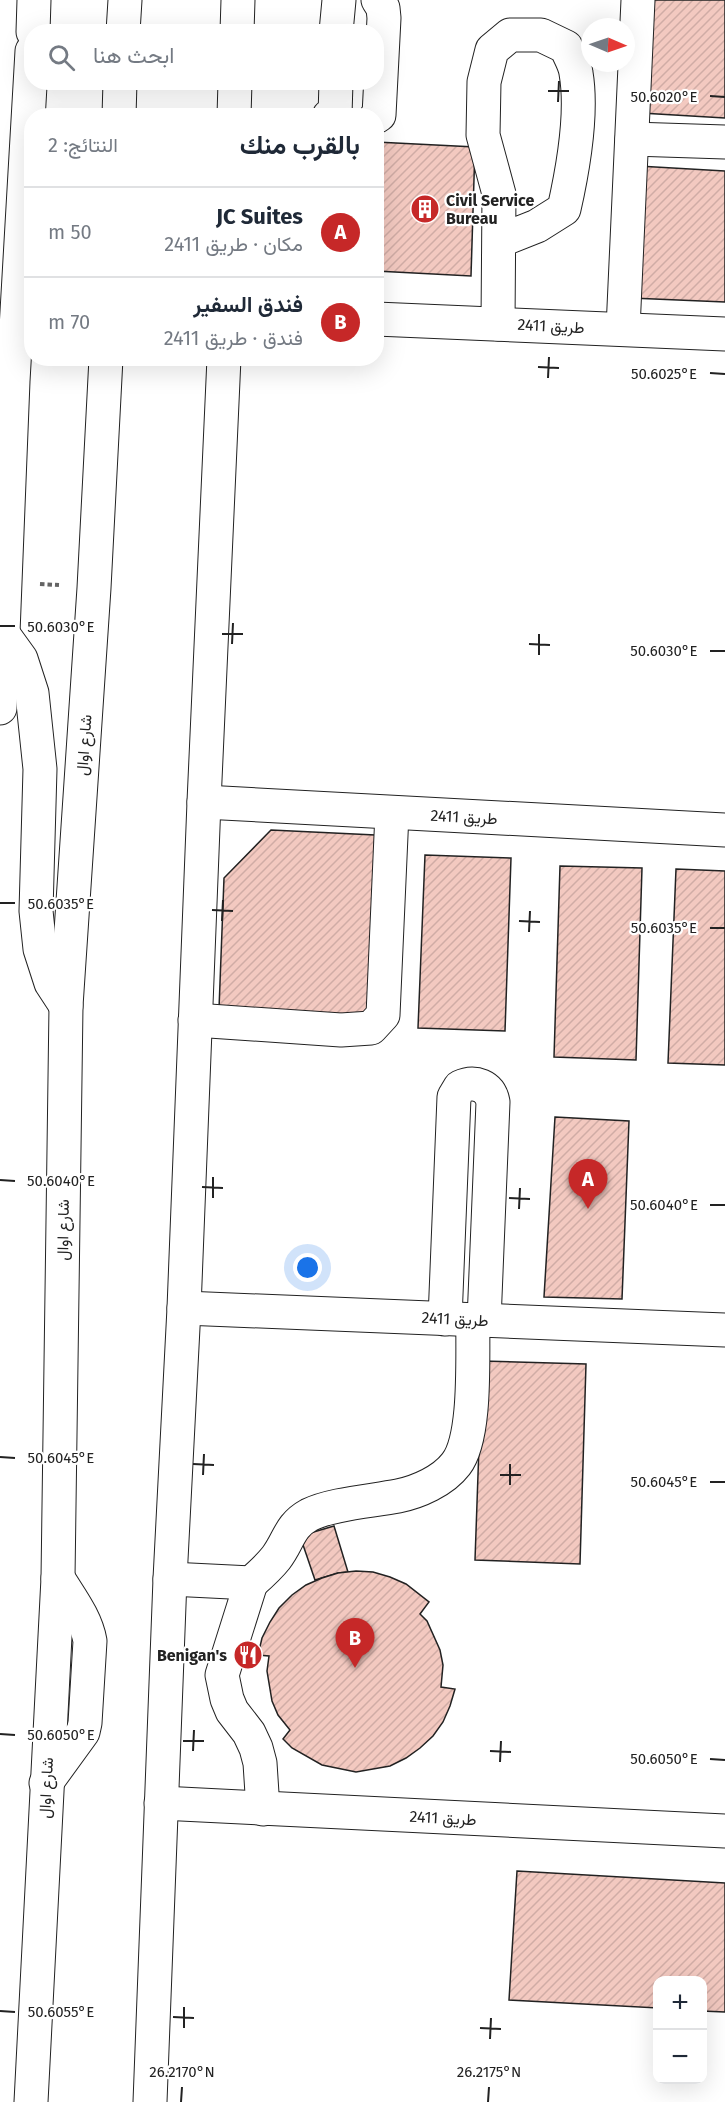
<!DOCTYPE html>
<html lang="ar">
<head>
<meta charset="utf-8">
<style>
	:root { --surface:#fff; --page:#f2f2f3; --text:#1f2937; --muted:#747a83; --line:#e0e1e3; --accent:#c62828 }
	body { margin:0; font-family:"Fira Sans",Vazirmatn,sans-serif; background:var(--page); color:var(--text); direction:rtl }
	.controls { position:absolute; right:18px; bottom:18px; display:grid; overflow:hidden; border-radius:12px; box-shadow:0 6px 24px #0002 }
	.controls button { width:54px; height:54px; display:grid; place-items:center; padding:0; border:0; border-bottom:2px solid var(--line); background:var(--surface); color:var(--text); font:30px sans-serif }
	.compass { position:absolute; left:581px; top:18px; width:54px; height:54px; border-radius:50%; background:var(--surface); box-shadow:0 6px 24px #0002; rotate:92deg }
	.you { position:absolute; left:308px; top:1268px; width:21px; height:21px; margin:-15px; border:4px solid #fff; border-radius:50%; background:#1a73e8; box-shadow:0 0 0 9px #1a73e833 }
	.badge { display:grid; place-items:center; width:39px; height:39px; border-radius:50%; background:var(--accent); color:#fff; font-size:20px; font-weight:700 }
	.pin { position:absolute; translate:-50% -50px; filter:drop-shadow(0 2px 3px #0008) }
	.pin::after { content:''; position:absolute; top:32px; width:21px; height:18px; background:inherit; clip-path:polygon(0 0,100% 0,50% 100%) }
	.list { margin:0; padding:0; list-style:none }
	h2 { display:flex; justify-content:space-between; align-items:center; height:78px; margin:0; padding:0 24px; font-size:26px }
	h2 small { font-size:20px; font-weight:400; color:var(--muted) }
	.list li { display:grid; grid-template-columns:39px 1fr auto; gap:18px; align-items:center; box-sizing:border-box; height:90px; padding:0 24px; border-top:2px solid var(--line) }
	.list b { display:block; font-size:22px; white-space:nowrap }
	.list p { margin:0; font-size:20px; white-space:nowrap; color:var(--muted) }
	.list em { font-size:20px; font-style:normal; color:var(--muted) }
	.icon { flex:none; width:33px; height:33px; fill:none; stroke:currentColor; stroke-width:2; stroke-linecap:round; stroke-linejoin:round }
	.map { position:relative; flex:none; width:725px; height:2102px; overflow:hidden; direction:ltr }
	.search { position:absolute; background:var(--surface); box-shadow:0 6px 24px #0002; left:24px; top:24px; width:360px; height:66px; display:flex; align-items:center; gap:15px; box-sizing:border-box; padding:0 21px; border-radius:24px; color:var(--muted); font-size:22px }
	.panel { position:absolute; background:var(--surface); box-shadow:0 6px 24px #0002; left:24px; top:108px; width:360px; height:258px; border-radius:24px; direction:rtl }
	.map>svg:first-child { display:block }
</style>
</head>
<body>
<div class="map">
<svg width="725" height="2102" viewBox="0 0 725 2102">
	<defs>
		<pattern id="building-hatch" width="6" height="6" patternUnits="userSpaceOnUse" patternTransform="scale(1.5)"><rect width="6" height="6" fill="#f3c9c0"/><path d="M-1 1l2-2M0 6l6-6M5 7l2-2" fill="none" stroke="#d0aca5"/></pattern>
	</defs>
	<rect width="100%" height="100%" fill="#fff"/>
	<g fill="url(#building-hatch)" stroke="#222" stroke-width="1.5">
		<polygon points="647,0 725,0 725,118 641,113"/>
		<polygon points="376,142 475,147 471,276 376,271"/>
		<polygon points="638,166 725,171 725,302 631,298"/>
		<polygon points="271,830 375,835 368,1015 219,1009 224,878"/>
		<polygon points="425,855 511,858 505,1031 418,1028"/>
		<polygon points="560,866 642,868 636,1060 554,1057"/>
		<polygon points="676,869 725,871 725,1065 668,1063"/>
		<polygon points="555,1117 629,1121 622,1299 544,1297"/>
		<polygon points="482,1361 586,1364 580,1564 475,1560"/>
		<polygon points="334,1526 348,1572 338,1573 315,1580 300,1536"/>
		<polygon points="356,1571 373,1572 390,1577 406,1584 429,1602 420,1614 427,1621 440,1650 443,1665 441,1687 455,1689 450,1706 443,1722 433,1736 420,1748 406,1758 390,1766 356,1772 322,1765 292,1748 283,1739 290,1730 278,1715 272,1701 267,1671 269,1656 258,1655 262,1638 270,1622 279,1608 292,1595 306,1585 322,1578 338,1573"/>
		<polygon points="517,1871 725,1883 725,2012 702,2011 702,1980 658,1980 658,2008 509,2000"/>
	</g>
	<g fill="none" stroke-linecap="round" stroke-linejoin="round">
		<g stroke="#222" stroke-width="35">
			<g id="minor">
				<polyline points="237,32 238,0"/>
				<polyline points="336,32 339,0"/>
				<polyline points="234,116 235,82"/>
				<polyline points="329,116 335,115 336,82"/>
				<polyline points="376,117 379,115 384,18 383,8 378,0"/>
				<polyline points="632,139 725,142"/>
				<polyline points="376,319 725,334"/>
				<path d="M498 324 499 194 483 135 484 82 492 50 510 35H541L566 47C569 55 575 64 576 73 583 114 573 169 564 209L537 226 499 241"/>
				<polyline points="623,329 638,0"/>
				<polyline points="204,802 725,830"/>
				<polyline points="195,1020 341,1030 371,1028 383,1015 392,813"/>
				<polyline points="184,1308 725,1330"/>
				<path d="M445 1319 454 1097 460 1087C475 1080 490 1086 493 1102L484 1321"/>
				<path d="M170 1579 251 1583C260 1575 269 1567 276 1558 289 1541 289 1526 309 1515 331 1504 372 1501 398 1496 418 1492 443 1481 456 1464 477 1437 472 1355 473 1320"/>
				<polyline points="251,1583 222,1675 227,1699 232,1711 249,1733 256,1748 260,1763 263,1809"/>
				<path d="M46 1783 83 1732 85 1723 90 1641C86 1618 70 1598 58 1578"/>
				<polyline points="161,1803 725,1831"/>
				<polyline points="150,2102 170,1579 184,1308 204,802 224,358"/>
			</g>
		</g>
		<g stroke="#222" stroke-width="35">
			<g id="major">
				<polyline points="33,32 34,0"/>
				<polyline points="123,32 125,0"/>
				<polyline points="119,116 120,82"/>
				<polyline points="3,634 21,659 32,693 40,769 36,911 40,949 51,983 66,1006"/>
				<polyline points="0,708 13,381 32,51"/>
				<polyline points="31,2102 58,1578 66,1006 94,588 106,358"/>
			</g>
		</g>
		<polyline stroke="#646464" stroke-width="4" stroke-dasharray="4.5 3" stroke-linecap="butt" points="40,584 59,585"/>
		<use href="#minor" stroke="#fff" stroke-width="33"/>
		<use href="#major" stroke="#fff" stroke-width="33"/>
	</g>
	<path fill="none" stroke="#222" stroke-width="2" d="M548 91H569M710 96 725 97M558 102 559 81M538 367 559 368M710 373 725 374M548 378 549 357M0 626H15M222 634H243M232 644 233 623M529 644 550 645M710 651H725M539 655V634M0 903H15M212 910 233 911M222 921 223 900M519 921 540 922M710 928H725M529 932 530 911M0 1180 15 1181M202 1187 223 1188M213 1198V1177M509 1198 530 1199M710 1205H725M519 1209 520 1188M0 1457 15 1458M193 1464 214 1465M203 1475 204 1454M500 1475H521M710 1482H725M510 1485V1464M0 1734 15 1735M183 1741H204M193 1751 194 1730M490 1751 511 1752M710 1759 725 1760M500 1762 501 1741M0 2011 15 2012M173 2017 194 2018M184 2028V2007M480 2028 501 2029M490 2039 491 2018M181 2102 182 2087M488 2102 489 2087"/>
	<defs>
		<g id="building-disc" transform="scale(1.5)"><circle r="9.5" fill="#c62828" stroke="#fff"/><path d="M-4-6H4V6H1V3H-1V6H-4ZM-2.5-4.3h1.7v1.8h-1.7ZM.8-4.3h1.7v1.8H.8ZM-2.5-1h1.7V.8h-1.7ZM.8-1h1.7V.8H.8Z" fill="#fff"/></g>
		<g id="restaurant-disc" transform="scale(1.5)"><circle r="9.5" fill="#c62828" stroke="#fff"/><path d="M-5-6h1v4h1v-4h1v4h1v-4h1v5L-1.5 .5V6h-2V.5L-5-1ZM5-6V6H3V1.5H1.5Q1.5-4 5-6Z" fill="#fff"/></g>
	</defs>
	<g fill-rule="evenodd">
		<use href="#building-disc" x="425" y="209"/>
		<use href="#restaurant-disc" x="248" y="1655"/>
	</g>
	<g text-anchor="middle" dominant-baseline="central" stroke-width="4.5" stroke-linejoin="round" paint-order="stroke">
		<g font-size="16" font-weight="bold" fill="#222" stroke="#fff" text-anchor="start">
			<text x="446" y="200">Civil Service<tspan x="446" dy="18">Bureau</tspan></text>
			<text x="227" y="1655" text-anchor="end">Benigan's</text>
		</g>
		<g font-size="16" fill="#222" stroke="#fff">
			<text transform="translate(551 326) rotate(3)">طريق 2411</text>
			<text transform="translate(84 745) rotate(-86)">شارع اوال</text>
			<text transform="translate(464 817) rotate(3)">طريق 2411</text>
			<text transform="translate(63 1230) rotate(-89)">شارع اوال</text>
			<text transform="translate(455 1319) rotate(3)">طريق 2411</text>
			<text transform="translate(46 1788) rotate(-87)">شارع اوال</text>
			<text transform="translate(443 1818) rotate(3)">طريق 2411</text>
		</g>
	</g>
	<g font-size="15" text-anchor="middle" fill="#222" stroke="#fff" stroke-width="4.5" stroke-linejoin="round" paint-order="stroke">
		<text x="664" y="102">50.6020°E</text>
		<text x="664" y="379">50.6025°E</text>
		<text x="61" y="632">50.6030°E</text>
		<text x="664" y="656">50.6030°E</text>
		<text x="61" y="909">50.6035°E</text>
		<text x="664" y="933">50.6035°E</text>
		<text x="61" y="1186">50.6040°E</text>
		<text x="664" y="1210">50.6040°E</text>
		<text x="61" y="1463">50.6045°E</text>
		<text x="664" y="1487">50.6045°E</text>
		<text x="61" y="1740">50.6050°E</text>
		<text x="664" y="1764">50.6050°E</text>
		<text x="61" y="2017">50.6055°E</text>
		<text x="182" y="2077">26.2170°N</text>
		<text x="489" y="2077">26.2175°N</text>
	</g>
</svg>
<div class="controls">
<button>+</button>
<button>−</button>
</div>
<svg class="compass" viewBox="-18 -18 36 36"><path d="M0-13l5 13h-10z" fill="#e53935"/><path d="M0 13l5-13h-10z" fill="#747a83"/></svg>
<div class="you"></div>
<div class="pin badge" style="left:588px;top:1209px">A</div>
<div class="pin badge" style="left:355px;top:1668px">B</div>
<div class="search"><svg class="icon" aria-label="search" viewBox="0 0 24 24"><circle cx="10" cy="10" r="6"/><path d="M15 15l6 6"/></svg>ابحث هنا</div>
<section class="panel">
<h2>بالقرب منك<small>النتائج: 2</small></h2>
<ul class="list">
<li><span class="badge">A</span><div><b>JC Suites</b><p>مكان · طريق 2411</p></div><em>50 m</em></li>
<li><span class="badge">B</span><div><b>فندق السفير</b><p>فندق · طريق 2411</p></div><em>70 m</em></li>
</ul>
</section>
</div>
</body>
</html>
